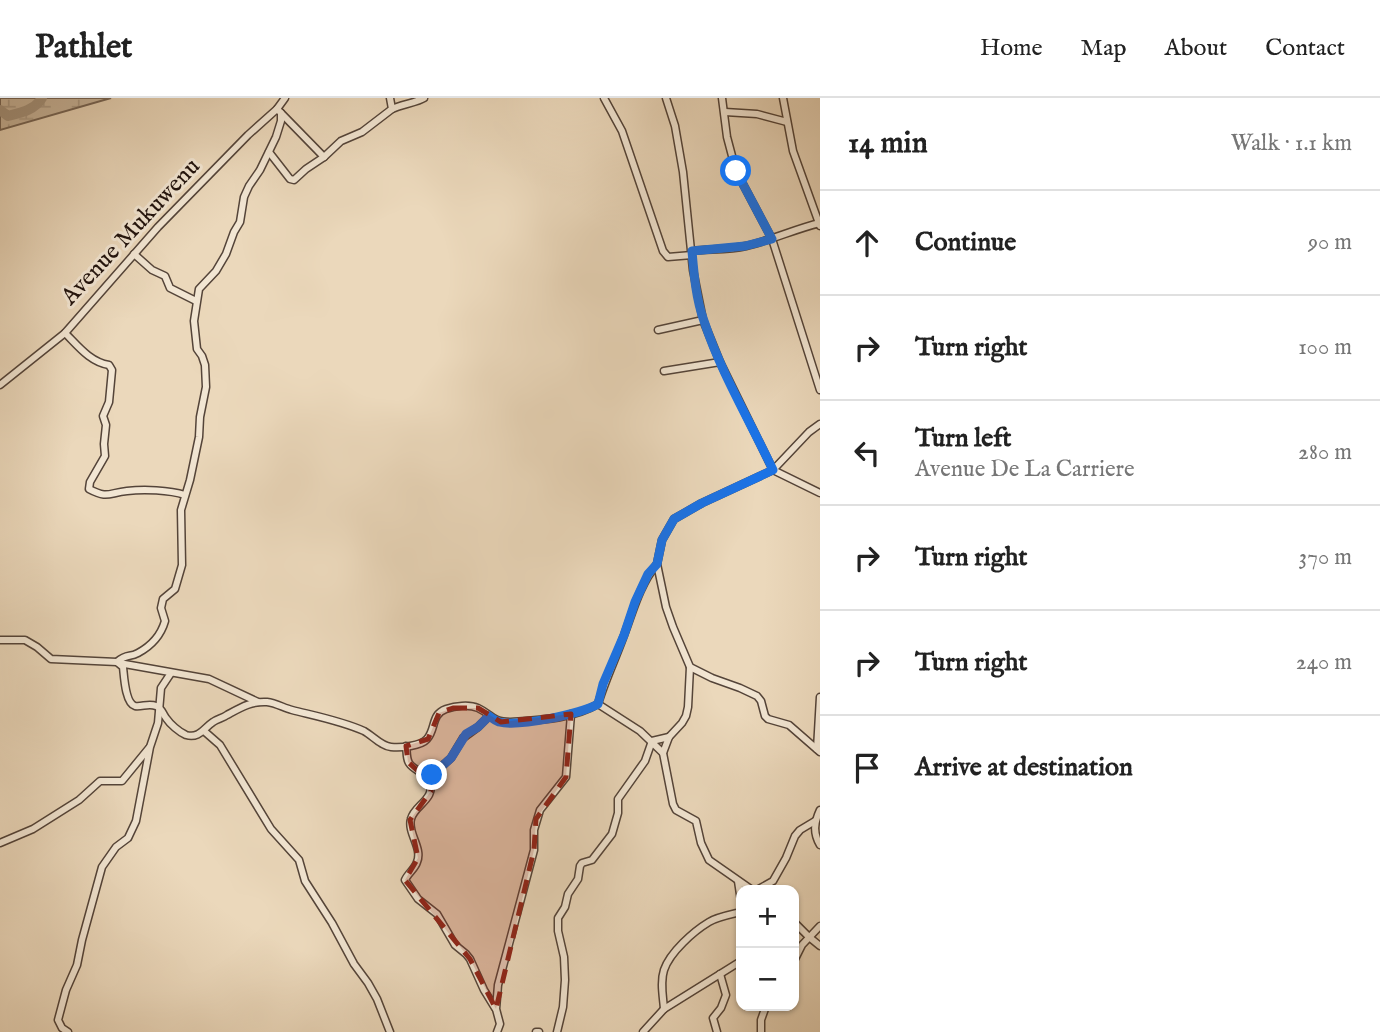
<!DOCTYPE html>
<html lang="en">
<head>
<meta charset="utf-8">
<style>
	:root { --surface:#fff; --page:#f6f6f6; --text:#222; --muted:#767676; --line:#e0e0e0 }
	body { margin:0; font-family:"IM FELL English",serif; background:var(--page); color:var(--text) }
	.controls { position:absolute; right:21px; bottom:21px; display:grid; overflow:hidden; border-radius:14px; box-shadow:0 2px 5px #0004 }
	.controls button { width:63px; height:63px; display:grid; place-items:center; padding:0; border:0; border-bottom:2px solid var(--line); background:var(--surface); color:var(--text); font:35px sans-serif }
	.stop { position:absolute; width:21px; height:21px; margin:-16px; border:5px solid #1a73e8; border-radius:50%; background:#fff }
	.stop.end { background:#1a73e8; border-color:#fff; box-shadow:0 2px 7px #0008 }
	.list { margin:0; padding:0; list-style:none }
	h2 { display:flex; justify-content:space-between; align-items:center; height:91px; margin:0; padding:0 28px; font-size:30px }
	h2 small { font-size:23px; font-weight:400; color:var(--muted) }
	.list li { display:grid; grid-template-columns:46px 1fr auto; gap:21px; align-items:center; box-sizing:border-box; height:105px; padding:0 28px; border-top:2px solid var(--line) }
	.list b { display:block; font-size:26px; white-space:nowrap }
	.list p { margin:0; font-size:23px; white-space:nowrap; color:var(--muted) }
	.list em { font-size:23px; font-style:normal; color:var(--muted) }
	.icon { flex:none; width:38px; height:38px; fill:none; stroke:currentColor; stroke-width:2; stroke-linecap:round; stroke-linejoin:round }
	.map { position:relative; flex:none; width:820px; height:934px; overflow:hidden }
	header { display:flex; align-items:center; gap:42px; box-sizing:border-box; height:98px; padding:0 35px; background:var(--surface); border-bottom:2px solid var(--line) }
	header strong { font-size:33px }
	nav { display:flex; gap:38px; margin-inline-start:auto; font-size:24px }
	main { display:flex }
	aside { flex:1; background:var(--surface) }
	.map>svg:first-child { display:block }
</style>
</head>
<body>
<header>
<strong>Pathlet</strong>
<nav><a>Home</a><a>Map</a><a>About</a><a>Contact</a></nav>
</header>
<main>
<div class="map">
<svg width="820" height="934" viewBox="0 0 820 934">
	<defs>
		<pattern id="wetland-marsh" width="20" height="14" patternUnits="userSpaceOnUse" patternTransform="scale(1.75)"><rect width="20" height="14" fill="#c9b79e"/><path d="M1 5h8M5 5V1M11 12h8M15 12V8" fill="none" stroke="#ac9c87"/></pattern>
	</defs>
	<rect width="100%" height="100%" fill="#ebd8bb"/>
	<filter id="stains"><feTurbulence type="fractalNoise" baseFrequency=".00286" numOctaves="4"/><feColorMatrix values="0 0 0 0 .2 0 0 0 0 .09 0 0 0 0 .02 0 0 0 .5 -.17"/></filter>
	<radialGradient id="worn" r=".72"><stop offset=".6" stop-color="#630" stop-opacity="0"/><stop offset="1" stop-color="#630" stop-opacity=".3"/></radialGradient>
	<polygon fill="url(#wetland-marsh)" stroke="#756556" stroke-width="2" points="0,0 111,0 0,32"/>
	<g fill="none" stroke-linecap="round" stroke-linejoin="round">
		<path stroke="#a69580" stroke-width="10" d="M0 12 8 18C20 15 35 12 42 0"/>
		<g stroke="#544439" stroke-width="9">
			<g id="minor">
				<polyline points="604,0 622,33 663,153 668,159 692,157"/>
				<polyline points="666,0 675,28 683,74 693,172 703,222 720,264 773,372 820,395"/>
				<polyline points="722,0 727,39 736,73 772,141 820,292"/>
				<polyline points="783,0 793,53 820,128"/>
				<path d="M392 11C400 7 418 4 424 0"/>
				<polyline points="725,14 757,16 787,24"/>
				<polyline points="281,15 324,59"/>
				<polyline points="269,54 290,81 294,82 306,71 324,59 341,43 362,34 392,11 390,0"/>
				<path d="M692 153C710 151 729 152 746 148 772 142 795 131 820 125"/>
				<polyline points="134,156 152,172 165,178 170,190 196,203"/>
				<polyline points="658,232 703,222"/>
				<path d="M65 235C78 248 90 264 109 267L112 272 109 304 103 318 106 327 104 346 105 358 90 384 89 391C108 401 108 395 127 393 144 391 169 392 185 397"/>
				<polyline points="664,273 720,264"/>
				<polyline points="0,287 65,235 158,129 248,37 277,11 285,0"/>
				<polyline points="820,326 809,334 773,372 702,405 674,421 662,442 657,466 666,509 673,529 690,569 712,580 740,590 757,598 761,603 765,618 768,621 789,627 820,654"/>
				<path d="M0 542H25L37 549 51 561 117 564 123 569C124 577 125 605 135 608 142 609 149 605 156 608 162 610 162 615 166 620 170 626 179 634 186 637 199 641 204 630 213 624 217 621 223 620 227 617 240 610 251 603 267 604 276 605 284 610 292 612 316 618 342 623 364 633 373 638 381 648 391 649 401 650 421 648 427 641 436 631 431 616 446 611 455 608 469 606 478 610 493 617 491 624 511 624 539 622 573 621 598 606 605 583 615 562 623 540 633 514 639 488 657 466"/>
				<path d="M117 564C127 555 129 560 138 555 151 548 161 537 165 523L161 510 163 501 175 491 182 467 181 412 190 382 199 339 200 319 206 289 205 267 202 258 197 251 194 223 199 191 216 173 226 156 234 134 240 124 244 99 249 88 260 72 276 39 281 23V15L277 11"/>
				<polyline points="119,565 209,581 258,604"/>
				<polyline points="690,569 688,609 686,618 682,625 669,639 663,655 673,706 676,712 696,723 701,745 709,762 752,792"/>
				<polyline points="598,606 640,633 663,655"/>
				<polyline points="204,633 220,647 271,731 299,762 305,783 332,825 354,866 368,885 377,901 390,934"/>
				<path d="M406 648C407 653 406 660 409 665 414 673 425 674 429 683 437 701 414 707 411 721 407 735 423 750 417 764 415 771 408 775 405 782L418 801 437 816 455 847 466 856 470 861 484 892 495 910"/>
				<polyline points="817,651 820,599"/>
				<polyline points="429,683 432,677 451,660 463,640 478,629 489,618"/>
				<path d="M820 712C814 725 813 735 820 747"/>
				<polyline points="0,745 33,731 79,702 100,683 122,683 149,650"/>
				<polyline points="738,783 741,803"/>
				<polyline points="757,792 773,783 786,760 795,738 800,732 815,723"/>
				<polyline points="794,824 809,839 820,848"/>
				<polyline points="794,863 802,847 820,828"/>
				<path d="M664 911C663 898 660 884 664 872 670 854 694 833 709 824 717 819 733 816 741 814"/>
				<polyline points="68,934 62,930 58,922 66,892 77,867 82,842 102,769 116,749 128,740 136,723 150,649 158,625 161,590 171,575"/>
				<polyline points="497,934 500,926 496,911 498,887 534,752 534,732 540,712 566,679 571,616"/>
				<polyline points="536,934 539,934"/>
				<polyline points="557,934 563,909 565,882 564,859 558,833 558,820 565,809 568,796 578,781 580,768 582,765 592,762 612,736 618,715 618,701 645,663 652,643 669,639"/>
				<polyline points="643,934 664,911 741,863"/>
				<polyline points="717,934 713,920 721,910 726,897 720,876"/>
				<polyline points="761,934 761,922 766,908"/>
			</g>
		</g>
		<use href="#minor" stroke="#f2e6d3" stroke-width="6"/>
	</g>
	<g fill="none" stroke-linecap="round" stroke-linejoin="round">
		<path stroke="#1a73e8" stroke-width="9" d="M432 677 451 660 466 636 478 629 489 618C493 621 494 622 499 624 519 629 580 616 598 606L603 586 624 537 635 504 648 476 657 466 662 442 674 421 702 405 773 372C750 323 721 275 704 223 696 201 694 177 692 153L745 148 772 141 736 73"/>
	</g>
	<path fill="#8f2418" fill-opacity="0.2" stroke="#8f2418" stroke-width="5" stroke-dasharray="14 9" stroke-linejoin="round" d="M453 610H478L501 624 571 616 566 679 536 721 534 752 496 911 470 861 405 782 418 760 410 722 431 693 429 683 408 664 406 648 428 641 439 615Z"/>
	<g text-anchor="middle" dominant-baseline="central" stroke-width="6" stroke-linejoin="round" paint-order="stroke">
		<g font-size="24" fill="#21130e" stroke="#f2e6d3">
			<text transform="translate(131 134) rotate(-47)">Avenue Mukuwenu</text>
		</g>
	</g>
	<rect width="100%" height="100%" filter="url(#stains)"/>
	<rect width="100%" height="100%" fill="url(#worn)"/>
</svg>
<div class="controls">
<button>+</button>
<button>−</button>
</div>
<div class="stop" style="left:736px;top:73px"></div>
<div class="stop end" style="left:432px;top:677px"></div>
</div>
<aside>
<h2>14 min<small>Walk · 1.1 km</small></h2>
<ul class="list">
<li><svg class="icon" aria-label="ahead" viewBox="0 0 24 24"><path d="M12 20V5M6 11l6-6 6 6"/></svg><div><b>Continue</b></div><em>90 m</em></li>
<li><svg class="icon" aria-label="right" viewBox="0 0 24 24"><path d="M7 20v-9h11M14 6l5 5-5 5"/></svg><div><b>Turn right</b></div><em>100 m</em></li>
<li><svg class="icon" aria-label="left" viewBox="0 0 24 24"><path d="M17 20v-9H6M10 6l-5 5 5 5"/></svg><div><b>Turn left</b><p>Avenue De La Carriere</p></div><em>280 m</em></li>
<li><svg class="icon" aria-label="right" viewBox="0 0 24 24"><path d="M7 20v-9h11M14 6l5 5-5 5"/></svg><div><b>Turn right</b></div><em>370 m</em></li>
<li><svg class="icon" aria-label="right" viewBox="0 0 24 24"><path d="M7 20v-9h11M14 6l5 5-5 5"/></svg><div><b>Turn right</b></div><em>240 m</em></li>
<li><svg class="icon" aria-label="arrive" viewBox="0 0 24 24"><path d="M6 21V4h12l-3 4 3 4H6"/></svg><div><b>Arrive at destination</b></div></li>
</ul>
</aside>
</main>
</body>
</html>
